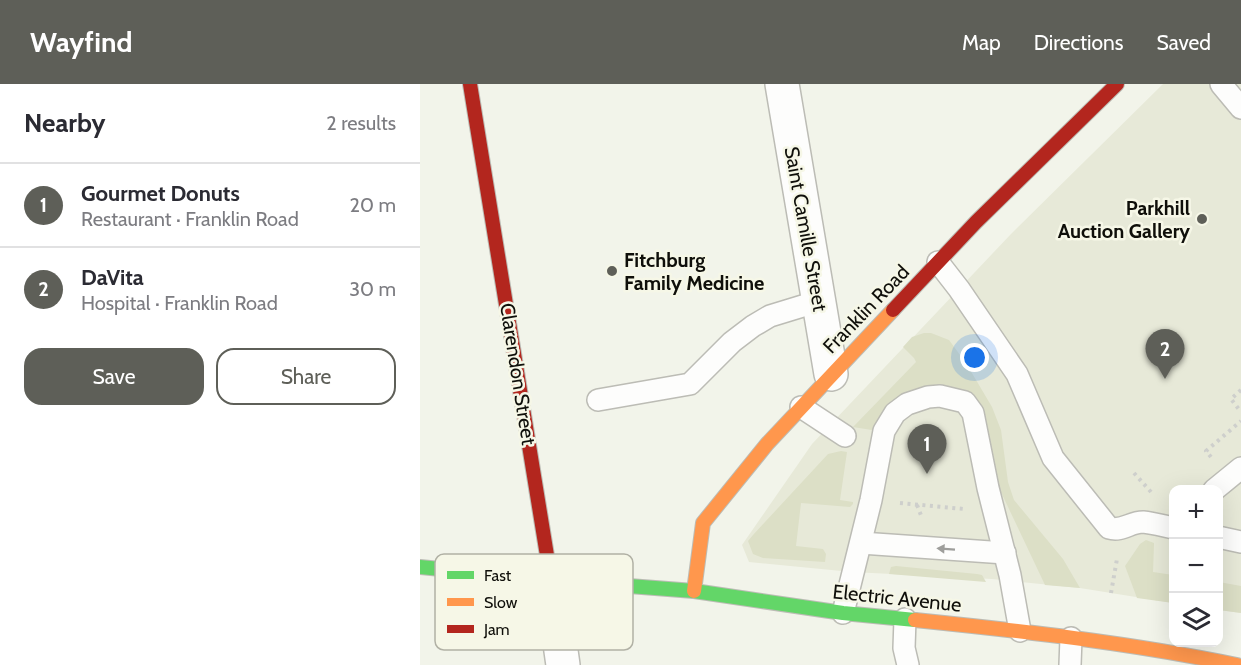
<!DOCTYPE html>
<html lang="en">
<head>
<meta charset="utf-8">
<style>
	:root { --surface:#fff; --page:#f2f2f3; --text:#2b2b33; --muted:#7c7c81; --line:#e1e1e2; --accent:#5e5f58 }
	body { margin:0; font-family:Cabin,sans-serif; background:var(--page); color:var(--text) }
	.controls { position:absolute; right:18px; bottom:18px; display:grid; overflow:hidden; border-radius:12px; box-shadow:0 6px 24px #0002 }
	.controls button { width:54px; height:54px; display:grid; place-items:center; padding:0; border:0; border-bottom:2px solid var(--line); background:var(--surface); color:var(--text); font:30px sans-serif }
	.you { position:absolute; left:555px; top:274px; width:21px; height:21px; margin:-15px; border:4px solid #fff; border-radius:50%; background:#1a73e8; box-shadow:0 0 0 9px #1a73e833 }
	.badge { display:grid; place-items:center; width:39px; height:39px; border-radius:50%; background:var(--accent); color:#fff; font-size:20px; font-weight:700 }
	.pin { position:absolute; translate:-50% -50px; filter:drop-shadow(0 2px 3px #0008) }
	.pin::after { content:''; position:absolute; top:32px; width:21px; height:18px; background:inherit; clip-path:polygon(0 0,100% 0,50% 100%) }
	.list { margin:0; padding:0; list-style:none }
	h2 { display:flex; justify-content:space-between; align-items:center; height:78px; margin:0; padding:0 24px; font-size:26px }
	h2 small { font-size:20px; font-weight:400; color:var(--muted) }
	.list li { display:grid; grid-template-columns:39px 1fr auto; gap:18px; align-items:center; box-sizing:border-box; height:84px; padding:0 24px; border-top:2px solid var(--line) }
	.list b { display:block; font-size:22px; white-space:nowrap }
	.list p { margin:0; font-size:20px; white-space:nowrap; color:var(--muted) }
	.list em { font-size:20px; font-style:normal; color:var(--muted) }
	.actions { display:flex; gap:12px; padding:18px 24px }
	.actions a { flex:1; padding:14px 0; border:2px solid var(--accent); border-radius:18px; text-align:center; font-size:21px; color:var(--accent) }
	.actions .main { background:var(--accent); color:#fff }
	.icon { flex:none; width:33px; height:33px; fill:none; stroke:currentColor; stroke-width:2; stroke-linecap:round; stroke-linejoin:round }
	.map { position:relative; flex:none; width:821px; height:581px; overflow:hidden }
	header { display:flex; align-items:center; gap:36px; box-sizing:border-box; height:84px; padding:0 30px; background:var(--accent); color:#fff }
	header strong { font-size:28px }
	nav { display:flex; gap:33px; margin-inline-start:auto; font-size:21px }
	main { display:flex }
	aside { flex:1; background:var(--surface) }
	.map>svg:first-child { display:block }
</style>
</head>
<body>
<header>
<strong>Wayfind</strong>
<nav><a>Map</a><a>Directions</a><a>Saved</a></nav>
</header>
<main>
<aside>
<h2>Nearby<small>2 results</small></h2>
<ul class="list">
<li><span class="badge">1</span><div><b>Gourmet Donuts</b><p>Restaurant · Franklin Road</p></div><em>20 m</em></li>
<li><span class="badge">2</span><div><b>DaVita</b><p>Hospital · Franklin Road</p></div><em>30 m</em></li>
</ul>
<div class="actions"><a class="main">Save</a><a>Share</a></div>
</aside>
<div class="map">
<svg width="821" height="581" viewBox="0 0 821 581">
	<rect width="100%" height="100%" fill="#f2f4ea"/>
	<polygon fill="#e7e9d8" points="743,0 821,0 821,529 799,526 798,406 754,406 753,519 660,504 572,495 432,488 329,478 322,461 392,360 591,150"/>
	<g fill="#dcdfc6">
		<polygon points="504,249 511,249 529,256 546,279 572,323 581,346 588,398 594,416 643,475 660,504 625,501 580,406 566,338 561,325 532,308 458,347 433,343 496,278 494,274 483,263 492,253"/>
		<polygon points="421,367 427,368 420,416 433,418 433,420 430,423 381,419 376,462 403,465 406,470 405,478 343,474 333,470 328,457 333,451 408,370"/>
		<polygon points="726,456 734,459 733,488 753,491 753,519 717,514 705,482 720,460"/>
		<polygon points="476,482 557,490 562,491 566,498 469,490 471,483"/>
		<polygon points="799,498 821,502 821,529 799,526"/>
	</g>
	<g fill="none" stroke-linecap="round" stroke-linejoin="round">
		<g stroke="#bcbcb5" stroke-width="24">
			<g id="lane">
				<polyline points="801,0 821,24"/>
				<path d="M518 178 539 205 597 290 633 374 689 444C702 448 710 438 723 438 733 439 744 442 754 444"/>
				<polyline points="178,316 270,300 312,258 333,242 350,232 399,217"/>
				<polyline points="381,323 425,352"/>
				<polyline points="794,406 821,384"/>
				<polyline points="798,453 821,458"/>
				<polyline points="441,459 585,469"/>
				<polyline points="423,529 451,416 464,347 475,329 487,320 508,313 520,312 545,318 553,329 568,404 590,491 600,547"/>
				<polyline points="485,535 484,564 488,581"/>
				<polyline points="650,581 651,554"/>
			</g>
		</g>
		<g stroke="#bcbcb5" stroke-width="36">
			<g id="street">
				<polyline points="362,0 411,290"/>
				<polyline points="131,496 143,581"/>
			</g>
		</g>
		<g stroke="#bcbcb5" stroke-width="16">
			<polyline id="fast" points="0,483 131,496 274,507 423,529 495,536"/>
		</g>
		<g stroke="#bcbcb5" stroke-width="16">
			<g id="slow">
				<polyline points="274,507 283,439 347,360 473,226"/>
				<path d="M495 536C603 547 711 559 817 581"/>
			</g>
		</g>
		<g stroke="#bcbcb5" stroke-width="16">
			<g id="jam">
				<polyline points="50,0 131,496"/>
				<polyline points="473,226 556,138 697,0"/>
			</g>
		</g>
		<g stroke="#cecfcc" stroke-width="4" stroke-dasharray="3 4.5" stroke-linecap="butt">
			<polyline points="821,306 811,315 821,328"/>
			<polyline points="791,373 786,367 821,337"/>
			<polyline points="714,389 731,408"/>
			<polyline points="480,419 544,425"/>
			<polyline points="497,421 502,434"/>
			<polyline points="691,509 697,475"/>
		</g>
		<use href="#lane" stroke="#fdfdfc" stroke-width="21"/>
		<use href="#street" stroke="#fdfdfc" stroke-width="33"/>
		<use href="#fast" stroke="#63d668" stroke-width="14"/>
		<use href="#slow" stroke="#ff974d" stroke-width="14"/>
		<use href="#jam" stroke="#b3261e" stroke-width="14"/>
	</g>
	<defs><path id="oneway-solid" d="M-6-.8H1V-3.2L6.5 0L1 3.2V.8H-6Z" transform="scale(1.5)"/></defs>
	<use fill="#9e9e9b" href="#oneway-solid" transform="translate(526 465) rotate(-176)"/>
	<g fill="#5e5f58" stroke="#f6f7e7" stroke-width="2">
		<circle cx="782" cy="135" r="6"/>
		<circle cx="192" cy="187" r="6"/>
	</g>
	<g text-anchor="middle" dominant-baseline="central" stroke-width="5" stroke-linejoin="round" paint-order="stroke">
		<g font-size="20" font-weight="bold" fill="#0f0f0a" stroke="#f6f7e7" text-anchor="end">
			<text x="770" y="124">Parkhill<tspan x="770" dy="23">Auction Gallery</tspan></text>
			<text x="204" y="176" text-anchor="start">Fitchburg<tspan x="204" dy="23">Family Medicine</tspan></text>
		</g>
		<g font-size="20" fill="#0f0f0a" stroke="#f6f7e7">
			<text transform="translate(386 145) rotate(80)">Saint Camille Street</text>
			<text transform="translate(446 225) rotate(-46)">Franklin Road</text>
			<text transform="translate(98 290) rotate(81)">Clarendon Street</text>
			<text transform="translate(477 514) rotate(6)">Electric Avenue</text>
		</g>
	</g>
	<rect x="15" y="470" width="198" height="96" rx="9" fill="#f6f7e7" stroke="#b1b1a5" stroke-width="1.5"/>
	<rect x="27" y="487" width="27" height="8" fill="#63d668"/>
	<rect x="27" y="514" width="27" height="8" fill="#ff974d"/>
	<rect x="27" y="541" width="27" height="8" fill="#b3261e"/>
	<g font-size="16" fill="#0f0f0a">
		<text x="64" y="497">Fast</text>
		<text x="64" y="524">Slow</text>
		<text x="64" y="551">Jam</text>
	</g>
</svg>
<div class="controls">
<button>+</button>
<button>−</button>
<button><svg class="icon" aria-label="layers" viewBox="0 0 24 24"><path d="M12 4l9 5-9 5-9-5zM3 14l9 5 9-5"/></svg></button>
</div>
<div class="you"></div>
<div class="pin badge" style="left:507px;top:390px">1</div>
<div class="pin badge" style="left:745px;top:295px">2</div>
</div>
</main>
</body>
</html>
